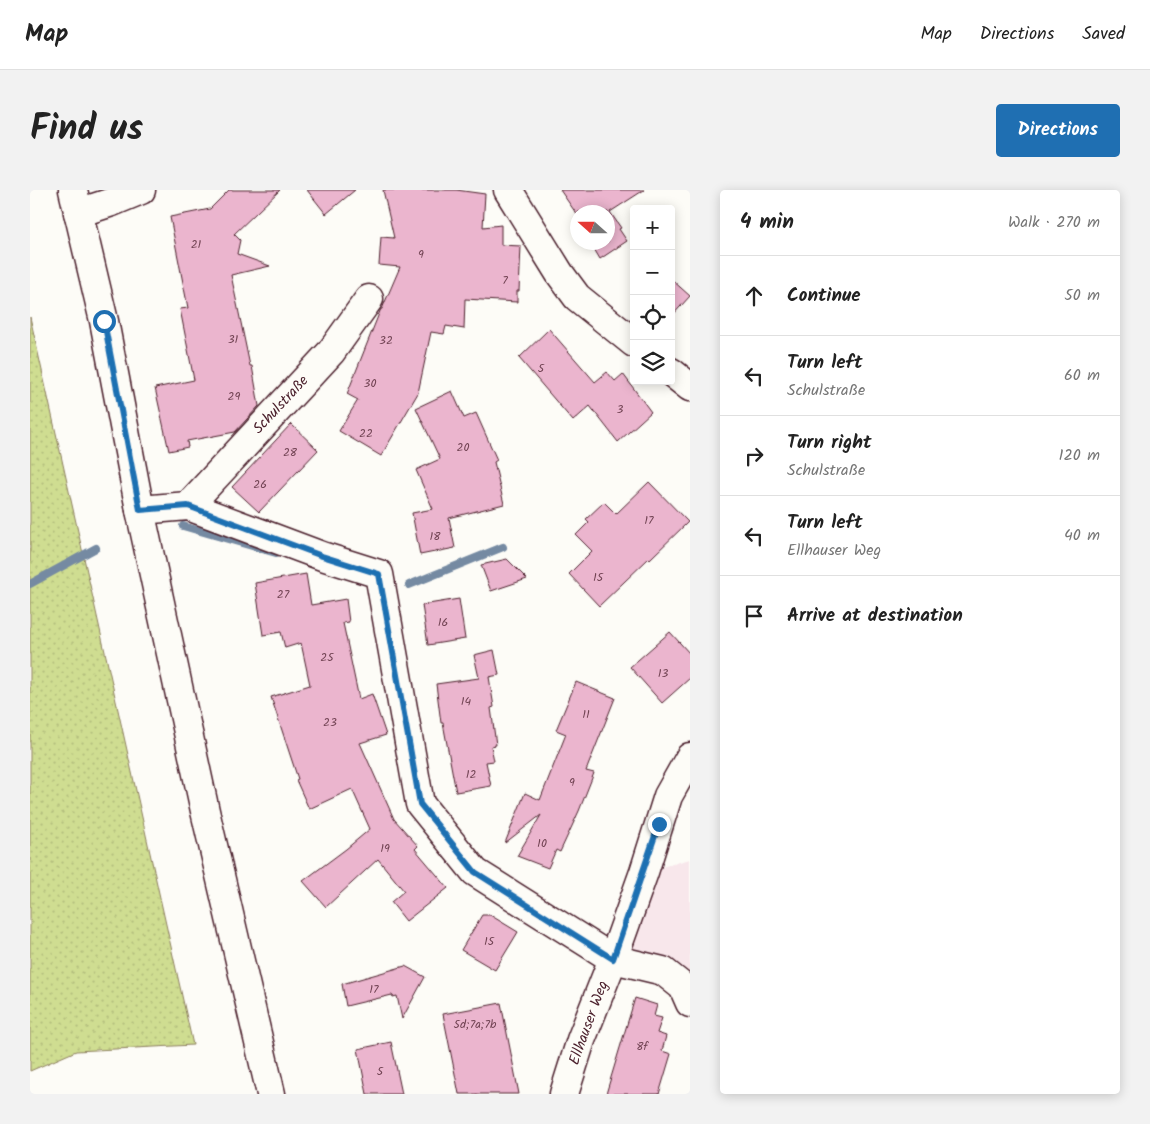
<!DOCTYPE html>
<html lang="en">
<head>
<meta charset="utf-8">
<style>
	:root { --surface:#fff; --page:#f2f2f2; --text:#222; --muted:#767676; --line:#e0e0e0; --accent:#1f6fb2 }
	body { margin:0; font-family:Kalam,sans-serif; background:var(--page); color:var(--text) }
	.controls { position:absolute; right:15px; top:15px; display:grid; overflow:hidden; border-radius:5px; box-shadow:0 2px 12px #0003 }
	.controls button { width:45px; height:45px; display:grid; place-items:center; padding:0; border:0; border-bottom:1px solid var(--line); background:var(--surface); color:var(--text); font:25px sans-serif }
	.compass { position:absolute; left:540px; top:15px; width:45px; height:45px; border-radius:50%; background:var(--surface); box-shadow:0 2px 12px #0003; rotate:291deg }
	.stop { position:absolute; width:15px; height:15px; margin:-11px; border:4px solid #1f6fb2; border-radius:50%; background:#fff }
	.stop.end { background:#1f6fb2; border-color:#fff; box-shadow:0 1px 5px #0008 }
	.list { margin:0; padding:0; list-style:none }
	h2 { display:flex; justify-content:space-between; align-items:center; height:65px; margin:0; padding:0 20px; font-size:21px }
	h2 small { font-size:16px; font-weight:400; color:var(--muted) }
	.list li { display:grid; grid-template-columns:32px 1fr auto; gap:15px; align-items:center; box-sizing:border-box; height:80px; padding:0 20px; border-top:1px solid var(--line) }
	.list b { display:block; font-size:19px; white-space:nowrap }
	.list p { margin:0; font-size:16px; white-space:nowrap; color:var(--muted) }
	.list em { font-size:16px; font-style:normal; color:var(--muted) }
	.icon { flex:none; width:28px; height:28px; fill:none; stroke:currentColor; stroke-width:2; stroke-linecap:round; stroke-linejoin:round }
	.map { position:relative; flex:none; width:660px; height:904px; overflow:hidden; border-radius:5px }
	header { display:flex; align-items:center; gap:30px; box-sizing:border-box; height:70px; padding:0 25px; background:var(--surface); border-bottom:1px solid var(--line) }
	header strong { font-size:24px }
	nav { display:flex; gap:28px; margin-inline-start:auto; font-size:18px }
	.intro { display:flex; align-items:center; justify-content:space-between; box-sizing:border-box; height:120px; padding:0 30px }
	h1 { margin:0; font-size:35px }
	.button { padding:12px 22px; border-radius:5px; background:var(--accent); color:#fff; font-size:18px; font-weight:700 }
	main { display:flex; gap:30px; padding:0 30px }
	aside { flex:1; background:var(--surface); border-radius:5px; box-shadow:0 2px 12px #0003 }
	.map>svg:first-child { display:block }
</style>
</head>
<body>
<header>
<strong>Map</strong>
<nav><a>Map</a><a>Directions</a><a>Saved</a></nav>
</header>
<div class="intro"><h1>Find us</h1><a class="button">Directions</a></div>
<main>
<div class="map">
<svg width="660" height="904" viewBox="0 0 660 904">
	<defs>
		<pattern id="grass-dots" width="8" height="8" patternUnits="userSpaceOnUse" patternTransform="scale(1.25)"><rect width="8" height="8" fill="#cfdd91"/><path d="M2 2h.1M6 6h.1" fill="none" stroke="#b3bd7d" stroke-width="1.8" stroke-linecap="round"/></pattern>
	</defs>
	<rect width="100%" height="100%" fill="#fdfcf7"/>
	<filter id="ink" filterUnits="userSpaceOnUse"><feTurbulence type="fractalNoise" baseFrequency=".02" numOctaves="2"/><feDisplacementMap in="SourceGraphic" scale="10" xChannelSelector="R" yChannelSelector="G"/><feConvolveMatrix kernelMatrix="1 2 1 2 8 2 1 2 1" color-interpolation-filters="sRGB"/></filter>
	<g filter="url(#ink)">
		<polygon fill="#f8e7eb" points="660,669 660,813 653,797 583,769 614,682"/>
		<polygon fill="url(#grass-dots)" stroke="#8c7e5e" points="0,127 163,855 46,861 0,881"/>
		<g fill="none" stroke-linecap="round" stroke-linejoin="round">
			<g stroke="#758aa2" stroke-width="8">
				<polyline points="153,336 246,363"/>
				<polyline points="0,394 66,358"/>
				<polyline points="379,395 473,357"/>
			</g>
		</g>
		<g fill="#ebb5ce" stroke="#4a1f2b">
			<polygon points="199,0 250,0 204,44 210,50 207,64 240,76 201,85 220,176 222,176 229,216 205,242 157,251 158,257 139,261 125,198 164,190 150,119 158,118 140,27 180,19"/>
			<polygon points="277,0 325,0 296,24"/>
			<polygon points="353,0 426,0 455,4 453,37 471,35 471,55 491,56 489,101 487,101 487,112 435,109 434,139 416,136 414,144 401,142 388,203 351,266 309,241 328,210 317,204 350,121 351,119 352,119 370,77 349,75 351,47 364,48"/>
			<polygon points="530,0 614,0 580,22 591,38 589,39 597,51 570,69 560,52 578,52 578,22 548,22 548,26"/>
			<polygon points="641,89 660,106 641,127"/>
			<polygon points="519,139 565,192 577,182 585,191 593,184 621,222 588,252 560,216 543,231 489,168"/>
			<polygon points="422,201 434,228 446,223 467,270 464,272 474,314 419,328 425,358 390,365 382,323 403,319 386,280 410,269 386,218"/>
			<polygon points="261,234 288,260 229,322 202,297"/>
			<polygon points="619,292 658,332 620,369 619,368 569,416 539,384 562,361 546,345 559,332 556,329 574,312 586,324"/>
			<polygon points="477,369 497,389 461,401 451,375"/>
			<polygon points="276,384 281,415 316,409 319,432 313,433 329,509 342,504 356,545 330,553 364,629 388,656 385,659 418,698 376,731 361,712 374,701 348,669 296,717 273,691 316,659 340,639 322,599 279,619 266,590 268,589 241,507 280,495 271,453 255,458 251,442 233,445 225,393"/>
			<polygon points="429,409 435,449 398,455 392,415"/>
			<polygon points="640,442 660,464 660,488 632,513 600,477"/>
			<polygon points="464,460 469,485 459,487 464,517 461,518 466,555 461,556 464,571 456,572 461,596 426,602 413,533 411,533 406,494 449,488 444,465"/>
			<polygon points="546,492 585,508 556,581 564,583 549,621 530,662 526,660 518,678 487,666 511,625 475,653 495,603 510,610 536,544 526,540"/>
			<polygon points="452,725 460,725 488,742 465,780 431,760"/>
			<polygon points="375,776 395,787 372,829 367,806 363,807 362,805 316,816 312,794"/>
			<polygon points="605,808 627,815 624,826 632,828 627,843 636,846 632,861 641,864 629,904 576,904"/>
			<polygon points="471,813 489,904 429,904 413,824"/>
			<polygon points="361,852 372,904 337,904 328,859"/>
		</g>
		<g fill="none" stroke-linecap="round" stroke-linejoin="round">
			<g stroke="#4a1f2b" stroke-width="31">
				<g id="minor">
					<polyline points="478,0 530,84 547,107 604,153"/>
					<polyline points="48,23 82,12 111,0"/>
					<polyline points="641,182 660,197"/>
					<polyline points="158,316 301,162 339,109"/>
					<polyline points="110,320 158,316 292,366 349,384 390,614 445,682 583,769 633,781 653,797 660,813"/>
					<polyline points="534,904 551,850 583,769 614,682 638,606 660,567"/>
				</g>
			</g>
			<g stroke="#4a1f2b" stroke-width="31">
				<polyline id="major" points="43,0 74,131 110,320 175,621 241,904"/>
			</g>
			<use href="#minor" stroke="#fdfcf7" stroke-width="28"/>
			<use href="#major" stroke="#fdfcf7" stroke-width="28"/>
		</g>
	</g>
	<g fill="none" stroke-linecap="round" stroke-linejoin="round" filter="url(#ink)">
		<polyline stroke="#1f6fb2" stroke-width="6" points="74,131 110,320 158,316 292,366 349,384 390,614 445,682 583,769 629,634"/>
	</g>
	<g text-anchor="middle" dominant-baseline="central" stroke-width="4.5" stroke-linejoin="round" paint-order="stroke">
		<g font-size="12" fill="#724454">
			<text x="166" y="54">21</text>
			<text x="391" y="64">9</text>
			<text x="475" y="90">7</text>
			<text x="203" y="149">31</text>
			<text x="356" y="150">32</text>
			<text x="511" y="178">5</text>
			<text x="340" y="193">30</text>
			<text x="204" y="206">29</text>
			<text x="590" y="219">3</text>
			<text x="336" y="243">22</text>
			<text x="433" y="257">20</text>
			<text x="260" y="262">28</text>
			<text x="230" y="294">26</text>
			<text x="619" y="330">17</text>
			<text x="405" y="346">18</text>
			<text x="568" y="387">15</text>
			<text x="253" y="404">27</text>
			<text x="413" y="432">16</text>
			<text x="297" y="467">25</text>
			<text x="633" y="483">13</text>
			<text x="436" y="511">14</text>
			<text x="556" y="524">11</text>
			<text x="300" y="532">23</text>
			<text x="441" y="584">12</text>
			<text x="542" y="592">9</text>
			<text x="512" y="653">10</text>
			<text x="355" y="658">19</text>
			<text x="459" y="751">15</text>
			<text x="344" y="799">17</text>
			<text x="445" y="834">5d;7a;7b</text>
			<text x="612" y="856">8f</text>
			<text x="350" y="881">5</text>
		</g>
		<g font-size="15" fill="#4a1f2b" stroke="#fdfcf7">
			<text transform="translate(251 215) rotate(-47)">Schulstraße</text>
			<text transform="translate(559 833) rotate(-70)">Ellhauser Weg</text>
		</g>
	</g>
</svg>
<div class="controls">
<button>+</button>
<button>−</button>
<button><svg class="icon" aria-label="locate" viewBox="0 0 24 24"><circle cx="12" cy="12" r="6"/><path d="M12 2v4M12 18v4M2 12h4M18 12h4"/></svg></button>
<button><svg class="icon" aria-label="layers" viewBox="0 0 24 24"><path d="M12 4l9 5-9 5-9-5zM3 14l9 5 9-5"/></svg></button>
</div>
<svg class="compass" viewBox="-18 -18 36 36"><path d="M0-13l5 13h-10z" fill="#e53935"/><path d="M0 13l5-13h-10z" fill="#767676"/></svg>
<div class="stop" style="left:74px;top:131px"></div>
<div class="stop end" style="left:629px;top:634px"></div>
</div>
<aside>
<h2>4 min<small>Walk · 270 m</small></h2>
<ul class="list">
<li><svg class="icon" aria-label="ahead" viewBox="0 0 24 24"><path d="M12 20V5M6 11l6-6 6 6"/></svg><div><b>Continue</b></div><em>50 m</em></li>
<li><svg class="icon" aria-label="left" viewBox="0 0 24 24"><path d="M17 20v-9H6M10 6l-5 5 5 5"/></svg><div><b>Turn left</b><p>Schulstraße</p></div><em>60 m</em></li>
<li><svg class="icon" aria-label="right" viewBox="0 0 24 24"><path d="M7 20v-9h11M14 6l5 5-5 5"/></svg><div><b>Turn right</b><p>Schulstraße</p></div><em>120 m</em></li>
<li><svg class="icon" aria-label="left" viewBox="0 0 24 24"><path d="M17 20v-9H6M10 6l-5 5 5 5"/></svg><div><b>Turn left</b><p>Ellhauser Weg</p></div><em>40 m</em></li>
<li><svg class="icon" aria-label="arrive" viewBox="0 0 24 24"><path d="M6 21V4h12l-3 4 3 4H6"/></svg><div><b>Arrive at destination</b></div></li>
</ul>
</aside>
</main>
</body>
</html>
